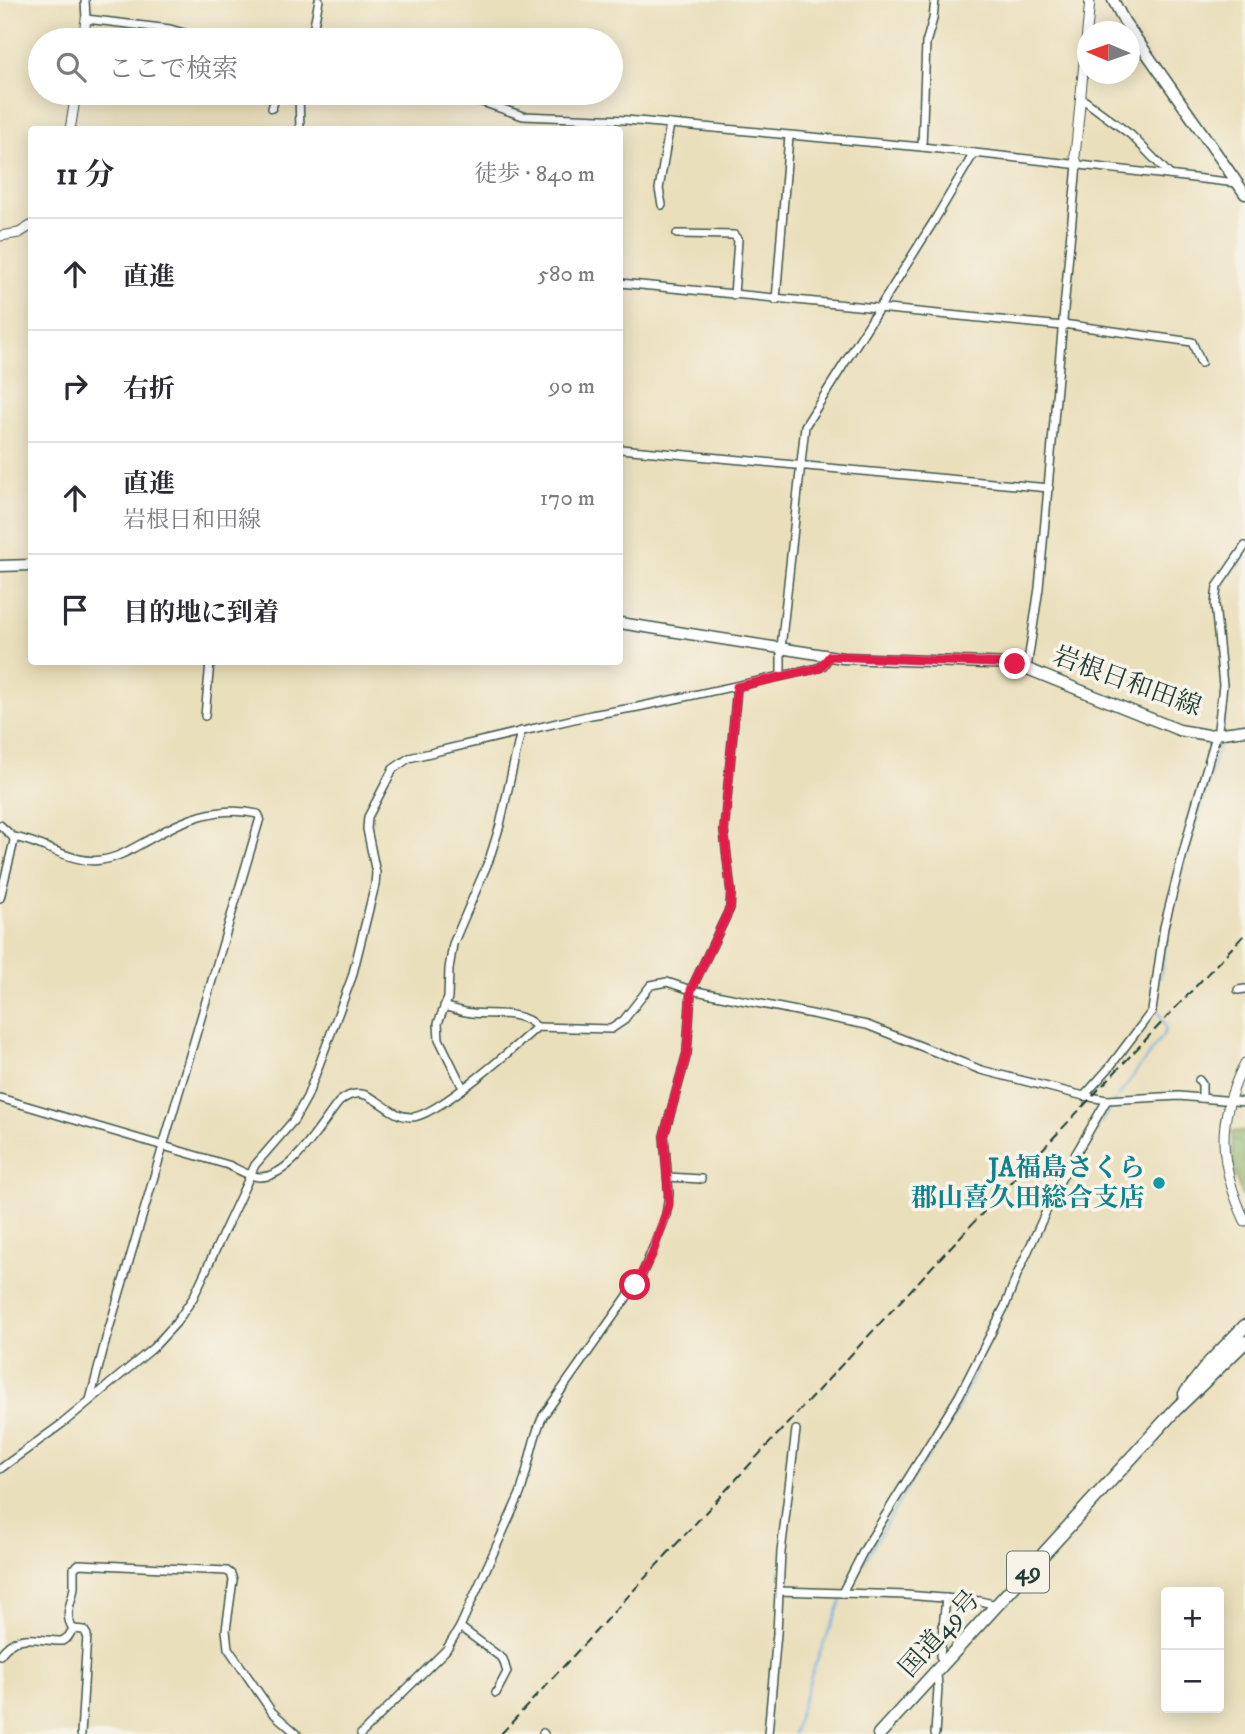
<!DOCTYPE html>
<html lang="ja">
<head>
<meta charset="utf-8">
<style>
	:root { --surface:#fff; --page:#f2f2f3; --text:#2b2b33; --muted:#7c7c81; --line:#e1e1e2 }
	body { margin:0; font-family:"IM FELL DW Pica","Noto Serif JP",serif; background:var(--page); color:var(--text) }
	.controls { position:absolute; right:21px; bottom:21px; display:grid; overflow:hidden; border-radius:7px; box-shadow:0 4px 18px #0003 }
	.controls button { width:63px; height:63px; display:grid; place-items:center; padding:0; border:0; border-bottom:2px solid var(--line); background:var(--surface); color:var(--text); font:35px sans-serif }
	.compass { position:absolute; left:1077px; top:21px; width:63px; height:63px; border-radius:50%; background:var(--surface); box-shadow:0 4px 18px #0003; rotate:272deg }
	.stop { position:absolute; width:21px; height:21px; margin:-16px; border:5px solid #e11d48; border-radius:50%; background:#fff }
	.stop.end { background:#e11d48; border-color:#fff; box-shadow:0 2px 7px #0008 }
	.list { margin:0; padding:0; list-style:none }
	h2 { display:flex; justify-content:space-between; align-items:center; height:91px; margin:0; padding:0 28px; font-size:30px }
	h2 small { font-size:23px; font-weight:400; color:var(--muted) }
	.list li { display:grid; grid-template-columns:46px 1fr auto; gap:21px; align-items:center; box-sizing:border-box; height:112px; padding:0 28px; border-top:2px solid var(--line) }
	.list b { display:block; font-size:26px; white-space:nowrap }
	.list p { margin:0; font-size:23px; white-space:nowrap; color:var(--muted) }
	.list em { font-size:23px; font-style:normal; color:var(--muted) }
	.icon { flex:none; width:38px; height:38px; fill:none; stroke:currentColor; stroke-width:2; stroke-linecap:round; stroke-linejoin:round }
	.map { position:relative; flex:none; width:1245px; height:1734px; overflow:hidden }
	.search { position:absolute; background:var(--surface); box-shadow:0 4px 18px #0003; left:28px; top:28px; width:595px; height:77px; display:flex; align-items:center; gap:18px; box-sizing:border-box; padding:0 24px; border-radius:38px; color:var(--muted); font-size:26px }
	.panel { position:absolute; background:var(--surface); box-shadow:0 4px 18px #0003; left:28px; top:126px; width:595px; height:539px; border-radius:7px }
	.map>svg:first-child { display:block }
</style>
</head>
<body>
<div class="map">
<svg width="1245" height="1734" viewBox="0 0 1245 1734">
	<defs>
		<pattern id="forest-crowns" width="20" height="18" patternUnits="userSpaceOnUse" patternTransform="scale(1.75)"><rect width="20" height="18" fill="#88ac61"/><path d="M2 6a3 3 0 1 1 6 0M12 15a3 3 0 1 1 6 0" fill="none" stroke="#6f8d51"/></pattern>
	</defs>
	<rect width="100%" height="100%" fill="#f7f3e8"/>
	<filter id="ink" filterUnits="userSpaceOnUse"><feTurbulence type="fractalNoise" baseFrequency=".0143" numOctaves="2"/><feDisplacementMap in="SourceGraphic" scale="14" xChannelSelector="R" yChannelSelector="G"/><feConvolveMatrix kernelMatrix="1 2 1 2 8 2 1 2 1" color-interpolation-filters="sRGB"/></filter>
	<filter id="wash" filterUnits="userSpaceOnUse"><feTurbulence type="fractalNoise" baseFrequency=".00686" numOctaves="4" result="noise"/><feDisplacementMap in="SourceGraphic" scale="28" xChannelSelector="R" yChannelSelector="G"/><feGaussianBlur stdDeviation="1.57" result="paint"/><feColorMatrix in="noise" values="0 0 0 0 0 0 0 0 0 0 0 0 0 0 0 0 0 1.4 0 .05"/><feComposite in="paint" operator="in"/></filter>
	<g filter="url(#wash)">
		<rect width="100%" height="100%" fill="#eadfbb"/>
		<polygon fill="url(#forest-crowns)" stroke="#54744a" stroke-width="2" points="1232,1131 1245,1132 1245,1195 1242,1196 1233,1168"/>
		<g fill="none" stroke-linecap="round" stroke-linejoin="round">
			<g stroke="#70afe3" stroke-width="2">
				<polyline points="1229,576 1245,558"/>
				<polyline points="1223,727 1227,678 1220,608 1223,583"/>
				<polyline points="1186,855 1222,736"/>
				<polyline points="1160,978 1171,914"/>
				<polyline points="1118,1097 1165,1032 1166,1028 1157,1008 1157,997"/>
				<polyline points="1058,1195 1073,1166 1115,1101"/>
				<polyline points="848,1589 915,1475 948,1428 976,1371"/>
				<polyline points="793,1734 814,1667 843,1597"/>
			</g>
		</g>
	</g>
	<g filter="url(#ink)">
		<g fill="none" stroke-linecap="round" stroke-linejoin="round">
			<g stroke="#3d5548" stroke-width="10">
				<g id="minor">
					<polyline points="85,0 86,19 170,29 209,40"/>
					<polyline points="311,40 319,0"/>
					<polyline points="299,93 300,130"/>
					<polyline points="436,93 482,102 523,116 626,120 922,147 1237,183"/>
					<polyline points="1080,97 1131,135 1170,175"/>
					<polyline points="272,108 277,93"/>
					<polyline points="922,147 926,43 933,19 935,0"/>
					<polyline points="662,205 659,189 670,124"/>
					<polyline points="677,234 734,235 738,240 734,295"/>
					<polyline points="620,283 1063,326"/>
					<polyline points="776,300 789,136"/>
					<polyline points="1063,324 1192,342 1201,363"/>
					<polyline points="620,449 1049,488"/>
					<polyline points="1027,668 1039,588 1077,164"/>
					<polyline points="781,676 781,648 805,426 934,221 974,153"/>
					<polyline points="205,716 210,662"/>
					<polyline points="0,825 13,837 14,841 0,898"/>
					<path d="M13 837C41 841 74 865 101 860 119 858 135 847 150 839 183 819 219 805 258 814L260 818 106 1339 90 1400"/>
					<polyline points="1238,990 1245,989"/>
					<path d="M444 1006C453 1009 463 1012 472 1013 494 1015 521 1010 537 1027"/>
					<polyline points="1199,1080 1202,1084 1202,1098"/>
					<polyline points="463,1088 439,1039 438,1023 448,998 449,969 453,944 489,860 500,825 521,731"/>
					<polyline points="1084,1096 1109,1068 1152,1011 1164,927 1194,811 1218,729 1223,685 1215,604 1217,587 1245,546"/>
					<path d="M0 1098 228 1165C238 1169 249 1177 260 1177 292 1177 320 1125 339 1102 369 1077 383 1117 411 1117 435 1118 516 1046 537 1027L611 1029 623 1021 651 985 667 982 691 990 867 1025 981 1070 1084 1096 1107 1100 1179 1096 1245 1102"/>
					<polyline points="668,1177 701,1179"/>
					<polyline points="0,1469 63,1423 153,1348 176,1323 193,1298 255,1165 294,1120 307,1097 352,977 375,885 376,873 367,829 368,817 393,769 409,758 591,715 638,707 814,669 823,666 830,656"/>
					<polyline points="779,1591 906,1595 980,1601 997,1605"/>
					<polyline points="842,1593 864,1550 959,1396 1005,1306 1017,1275 1060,1181 1107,1100"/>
					<polyline points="460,1627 503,1659 507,1672 496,1693"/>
					<polyline points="73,1629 84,1630 87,1635 81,1734"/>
					<path d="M0 1655C18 1630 36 1641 62 1641L68 1637 73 1629C63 1614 72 1603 74 1587 74 1581 74 1575 74 1568L79 1564 227 1571 231 1574 233 1580 226 1630 228 1648 272 1712 297 1734"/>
					<polyline points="944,1664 940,1656 946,1598"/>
					<polyline points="543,1733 544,1734"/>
					<path d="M361 1734 446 1650 460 1627 520 1494C529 1468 531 1441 543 1416L641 1277 666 1216 669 1194 664 1136 687 1053 691 990 730 908 731 892 724 831 737 687"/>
					<polyline points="768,1734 777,1633 781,1552 796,1430"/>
					<polyline points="935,1734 938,1688 937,1673"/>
				</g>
			</g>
			<g stroke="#3d5548" stroke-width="11">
				<g id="tertiary">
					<polyline points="83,40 86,19"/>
					<polyline points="70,130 76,93"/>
					<polyline points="1077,164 1075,156 1090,0"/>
					<polyline points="0,236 19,233 32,225"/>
					<path d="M1245 1063C1215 1121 1219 1164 1245 1221"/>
				</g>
			</g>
			<g stroke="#3d5548" stroke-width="13">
				<g id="secondary">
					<polyline points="1113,0 1124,21 1245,194"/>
					<polyline points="0,566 32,565"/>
					<polyline points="620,623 843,658 1015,664 1179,730 1208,735 1245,730"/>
				</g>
			</g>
			<g stroke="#3d5548" stroke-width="15">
				<g id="trunk">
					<polyline points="1185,1394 1209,1363 1245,1326"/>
					<polyline points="879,1734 1176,1409 1245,1342"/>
				</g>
			</g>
			<use href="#minor" stroke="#fff" stroke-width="7"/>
			<use href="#tertiary" stroke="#fff" stroke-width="9"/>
			<use href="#secondary" stroke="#fff" stroke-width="10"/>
			<use href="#trunk" stroke="#fff" stroke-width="12"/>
			<polyline stroke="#1f3d34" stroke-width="2" stroke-dasharray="10 5" stroke-linecap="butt" points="501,1734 944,1254 1245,934"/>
		</g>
	</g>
	<g fill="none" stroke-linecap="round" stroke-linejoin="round" filter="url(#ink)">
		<polyline stroke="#e11d48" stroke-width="9" points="635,1285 652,1255 669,1204 664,1136 687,1053 691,990 730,908 731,892 724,831 737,687 820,668 830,656 1015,664"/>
	</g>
	<circle fill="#0f9aa8" stroke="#f7f3e8" stroke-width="2.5" cx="1159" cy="1183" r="7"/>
	<g text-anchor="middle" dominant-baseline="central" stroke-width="7" stroke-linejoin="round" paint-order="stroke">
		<rect fill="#f7f3e8" stroke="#60746a" stroke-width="2" x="1007" y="1551.5" width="42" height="41" rx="5"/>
		<g font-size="24" font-weight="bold" fill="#1f3d34">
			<text x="1028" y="1572">49</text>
		</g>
		<g font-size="26" fill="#1f3d34" stroke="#f7f3e8">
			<text transform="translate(1127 682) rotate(20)">岩根日和田線</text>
			<text transform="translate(940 1634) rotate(-48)">国道49号</text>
		</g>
		<g font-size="26" font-weight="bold" fill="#0d838f" stroke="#f7f3e8" text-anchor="end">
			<text x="1145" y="1168">JA福島さくら<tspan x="1145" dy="30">郡山喜久田総合支店</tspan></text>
		</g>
	</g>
</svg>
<div class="controls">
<button>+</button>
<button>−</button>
</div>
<svg class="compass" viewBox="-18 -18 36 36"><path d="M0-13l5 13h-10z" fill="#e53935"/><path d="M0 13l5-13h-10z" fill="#7c7c81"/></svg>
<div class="stop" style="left:635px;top:1285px"></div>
<div class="stop end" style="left:1015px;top:664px"></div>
<div class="search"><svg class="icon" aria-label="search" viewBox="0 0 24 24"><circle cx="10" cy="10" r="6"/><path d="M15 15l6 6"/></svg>ここで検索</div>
<section class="panel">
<h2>11 分<small>徒歩 · 840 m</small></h2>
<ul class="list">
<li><svg class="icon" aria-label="ahead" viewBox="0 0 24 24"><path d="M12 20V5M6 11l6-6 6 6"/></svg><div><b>直進</b></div><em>580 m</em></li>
<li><svg class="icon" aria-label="right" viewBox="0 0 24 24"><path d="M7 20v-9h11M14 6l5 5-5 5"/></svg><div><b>右折</b></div><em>90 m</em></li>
<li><svg class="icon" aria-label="ahead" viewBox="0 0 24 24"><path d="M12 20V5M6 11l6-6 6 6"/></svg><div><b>直進</b><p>岩根日和田線</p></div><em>170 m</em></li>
<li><svg class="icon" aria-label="arrive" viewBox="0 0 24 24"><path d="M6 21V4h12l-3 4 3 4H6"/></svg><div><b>目的地に到着</b></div></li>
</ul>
</section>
</div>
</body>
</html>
